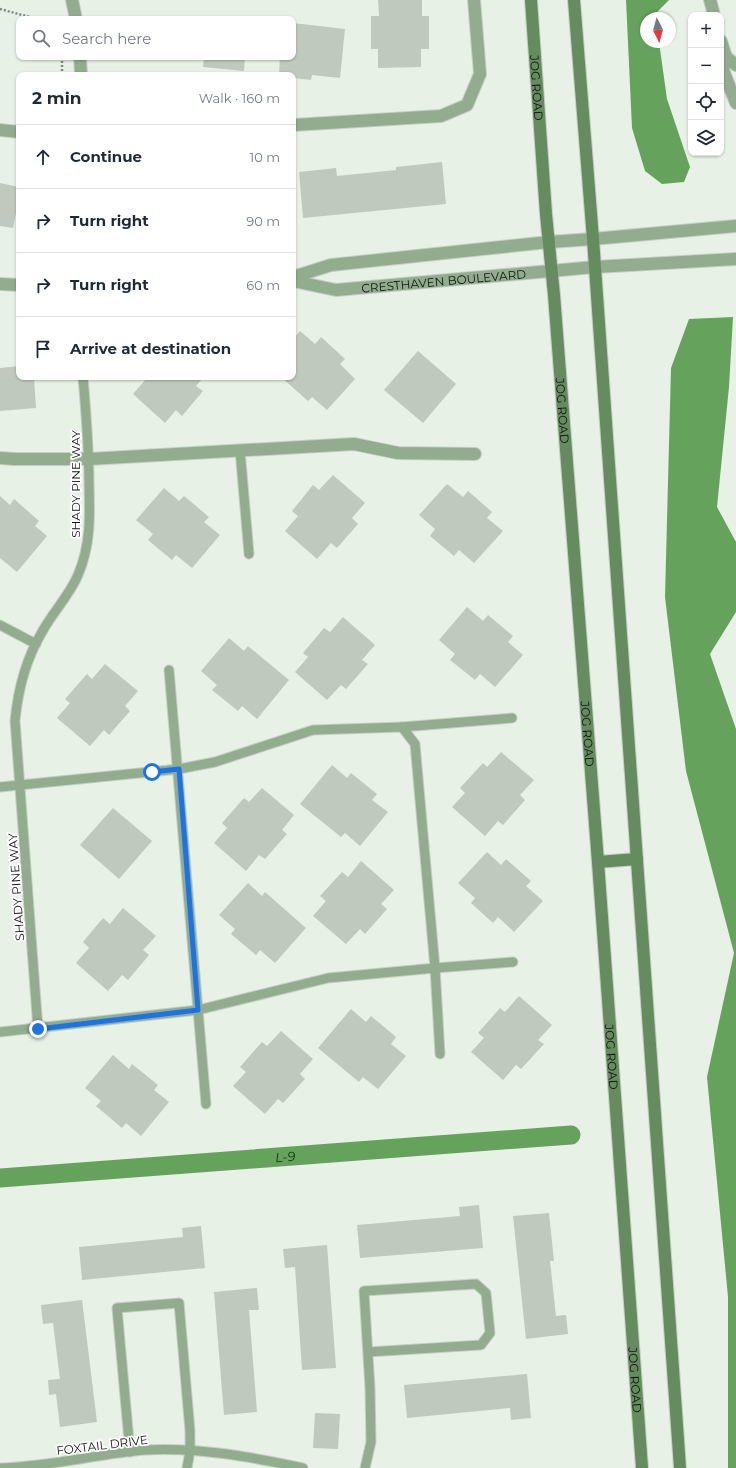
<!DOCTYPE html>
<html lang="en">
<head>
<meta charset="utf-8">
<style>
	:root { --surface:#fff; --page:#f2f2f3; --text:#1f2937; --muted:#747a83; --line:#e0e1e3 }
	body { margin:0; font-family:Montserrat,sans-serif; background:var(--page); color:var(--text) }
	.controls { position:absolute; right:12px; top:12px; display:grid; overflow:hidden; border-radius:8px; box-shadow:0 1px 3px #0004 }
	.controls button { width:36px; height:36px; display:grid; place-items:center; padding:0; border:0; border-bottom:1px solid var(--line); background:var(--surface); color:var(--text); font:20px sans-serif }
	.compass { position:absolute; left:640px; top:12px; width:36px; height:36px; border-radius:50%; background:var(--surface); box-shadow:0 1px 3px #0004; rotate:174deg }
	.stop { position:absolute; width:12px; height:12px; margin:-9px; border:3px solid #1a73e8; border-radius:50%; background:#fff }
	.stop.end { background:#1a73e8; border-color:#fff; box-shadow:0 1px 4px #0008 }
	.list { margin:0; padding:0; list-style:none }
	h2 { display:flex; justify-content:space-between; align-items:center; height:52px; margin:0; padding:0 16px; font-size:17px }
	h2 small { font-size:13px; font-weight:400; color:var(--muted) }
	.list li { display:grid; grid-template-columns:26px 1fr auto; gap:12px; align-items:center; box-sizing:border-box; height:64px; padding:0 16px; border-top:1px solid var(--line) }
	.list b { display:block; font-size:15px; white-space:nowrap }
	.list em { font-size:13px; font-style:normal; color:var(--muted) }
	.icon { flex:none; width:22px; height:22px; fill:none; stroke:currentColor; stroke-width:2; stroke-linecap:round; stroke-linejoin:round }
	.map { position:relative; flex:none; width:736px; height:1468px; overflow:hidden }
	.search { position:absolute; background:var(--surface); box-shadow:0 1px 3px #0004; left:16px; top:16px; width:280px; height:44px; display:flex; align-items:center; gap:10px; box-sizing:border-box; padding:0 14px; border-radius:8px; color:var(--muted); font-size:15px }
	.panel { position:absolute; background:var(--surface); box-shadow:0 1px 3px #0004; left:16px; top:72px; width:280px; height:308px; border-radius:8px }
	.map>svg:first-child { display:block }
</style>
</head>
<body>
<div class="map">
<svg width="736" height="1468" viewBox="0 0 736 1468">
	<rect width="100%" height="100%" fill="#e7f1e6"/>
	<g fill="#65a35d">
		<polygon points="626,0 669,0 656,13 656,18 646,18 646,42 659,42 667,99 690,167 684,182 662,184 645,171 632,128"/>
		<polygon points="733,317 729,387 717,507 736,542 736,612 710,654 736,729 736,1468 728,1468 728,1297 707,1077 734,953 686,771 665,597 671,368 689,319"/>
	</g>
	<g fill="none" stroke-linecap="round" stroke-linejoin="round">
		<path stroke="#65a35d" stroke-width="19" id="s1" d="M0 1178 571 1135"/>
	</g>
	<g fill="#c0c9be">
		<polygon points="378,0 422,0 422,16 429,16 429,49 421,49 421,67 378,68 378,49 371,49 371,16 379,16"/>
		<polygon points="293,23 345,29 340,78 312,75 311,80 293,78 293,75 279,75 280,57 293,57"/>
		<polygon points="204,57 245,57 244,71 203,67"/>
		<polygon points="442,162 446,204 303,218 299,172 336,168 337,176 396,170 396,167"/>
		<polygon points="0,183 19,187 19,198 13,228 0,226"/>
		<polygon points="300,331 315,344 321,337 345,359 340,364 355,379 327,410 312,397 308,401 281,377 293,377 293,339"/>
		<polygon points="418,351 456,384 423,423 384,390"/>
		<polygon points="19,366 19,377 34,377 36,408 0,411 0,368"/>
		<polygon points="148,377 204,377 196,386 203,391 182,416 176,410 165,423 133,394"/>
		<polygon points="333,475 365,503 352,518 358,524 337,548 331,543 317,559 285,531 298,516 292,511 313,485 319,490"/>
		<polygon points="447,484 463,497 468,491 492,512 487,518 503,531 474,563 459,550 454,556 430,536 435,529 419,515"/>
		<polygon points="164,488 179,501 184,496 209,517 204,522 220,535 192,568 176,555 172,560 148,540 153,534 136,520"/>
		<polygon points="0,496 10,505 14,499 39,521 35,526 47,536 17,572 0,558"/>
		<polygon points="467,607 483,621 488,615 513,636 508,642 523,655 495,687 480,674 475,680 450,660 455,654 439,640"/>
		<polygon points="343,617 375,645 362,660 368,664 346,689 341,685 327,700 295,672 308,657 303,653 324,628 330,632"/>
		<polygon points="229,638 244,651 248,646 289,680 257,719 242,706 238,711 212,690 217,685 201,671"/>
		<polygon points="105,664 138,691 125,706 130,711 109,735 104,730 90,746 57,718 70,703 65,699 87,674 92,679"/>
		<polygon points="501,752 534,780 520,795 525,800 503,825 498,821 485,836 452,807 465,793 460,788 483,763 487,767"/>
		<polygon points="332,765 347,778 351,773 377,794 372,800 388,812 360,846 345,833 341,837 300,804"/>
		<polygon points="262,788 294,815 282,830 287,834 265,859 259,855 246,871 214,843 227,828 222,823 244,798 249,802"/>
		<polygon points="113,808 152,841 119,879 80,845"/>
		<polygon points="487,852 501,865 506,859 531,881 526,886 543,901 514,932 498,917 493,923 471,903 475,898 458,883"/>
		<polygon points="361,861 394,890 381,904 387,909 365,934 360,929 346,944 313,916 326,901 320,896 342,872 348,877"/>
		<polygon points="248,883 262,896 265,892 306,928 275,963 260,950 256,955 231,934 235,929 219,915"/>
		<polygon points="123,908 156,936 143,950 149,955 128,980 122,975 108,991 76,963 89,948 83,942 103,918 110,924"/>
		<polygon points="519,996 552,1025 538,1040 544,1044 521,1069 516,1065 503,1080 471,1052 484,1038 478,1033 500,1008 505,1012"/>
		<polygon points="351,1009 366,1022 371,1016 396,1037 391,1044 406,1056 378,1089 363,1077 359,1082 318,1048"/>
		<polygon points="281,1031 313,1059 300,1074 305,1079 283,1103 278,1099 265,1114 233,1086 246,1072 240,1067 262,1042 267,1046"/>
		<polygon points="113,1055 129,1069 132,1064 158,1085 154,1090 169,1102 141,1136 126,1123 122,1128 96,1106 101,1101 85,1088"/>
		<polygon points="479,1205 483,1248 360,1258 357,1225 460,1216 459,1207"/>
		<polygon points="549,1213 554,1261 550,1261 556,1316 566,1315 568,1334 526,1339 513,1216"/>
		<polygon points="201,1226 205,1268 82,1280 79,1247 183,1237 182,1228"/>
		<polygon points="327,1245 336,1368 302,1370 295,1267 285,1268 283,1249"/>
		<polygon points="257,1288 259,1310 249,1310 257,1412 224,1415 214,1292"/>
		<polygon points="82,1300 97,1422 60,1427 56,1394 49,1395 48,1380 60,1379 53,1323 43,1324 41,1305"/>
		<polygon points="527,1374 531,1418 511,1420 510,1408 407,1418 404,1385"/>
		<polygon points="315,1413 340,1414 338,1449 313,1448"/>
	</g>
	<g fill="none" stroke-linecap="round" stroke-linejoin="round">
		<g stroke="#c5cec4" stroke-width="11">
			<g id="service">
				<polyline points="240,450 249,554"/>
				<polyline points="0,625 36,644"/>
				<polyline points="169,670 206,1104"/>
				<polyline points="402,727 512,718"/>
				<polyline points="0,787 179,769 215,762 313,730 402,727 415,744 435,968 440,1054"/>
				<path d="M38 1029 15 721C18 689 26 659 42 632 53 612 69 596 78 575 91 545 90 515 89 483 89 447 86 412 83 377"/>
				<polyline points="0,1032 198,1010 328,978 435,968 513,962"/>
				<polyline points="130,1452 117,1308 179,1303 190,1431 190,1451 187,1468"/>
				<path d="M0 1468C49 1467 96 1454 145 1450 198 1447 252 1457 303 1468"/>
				<polyline points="365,1468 371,1442 370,1388 364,1291 476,1284 486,1293 490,1333 481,1345 368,1352"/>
			</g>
		</g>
		<g stroke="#c5cec4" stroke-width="14">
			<g id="minor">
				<polyline points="72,0 76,19"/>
				<polyline points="710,0 714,15"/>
				<polyline points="721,41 726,57 723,70 736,103"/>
				<polyline points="80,57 81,75"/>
				<polyline points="726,57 736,65"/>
				<polyline points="293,125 441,116 467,105 480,74 474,0"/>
				<polyline points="0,130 19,132"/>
				<polyline points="593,239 736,226"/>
				<polyline points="595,267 736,259"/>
				<polyline points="0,458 14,459 89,459 354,444 398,453 475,454"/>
			</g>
		</g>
		<g stroke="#c5cec4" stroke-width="14">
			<g id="tertiary">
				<polyline points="293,277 331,265 549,242 593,239"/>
				<path id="s2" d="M293 281 336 290 595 267"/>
				<polyline points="0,284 19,285"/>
			</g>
		</g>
		<g stroke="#c5cec4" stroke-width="14">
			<g id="secondary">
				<path id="s3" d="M531 0 546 214 554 295 598 862 642 1468"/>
				<polyline points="574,0 593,239 680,1468"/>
				<polyline points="598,862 637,859"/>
			</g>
		</g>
		<g stroke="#808880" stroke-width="2.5" stroke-dasharray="2 2" stroke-linecap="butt">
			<polyline points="0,9 37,19"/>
			<polyline points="62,75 62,57"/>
		</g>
		<use href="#service" stroke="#91ad8d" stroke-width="9"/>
		<use href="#minor" stroke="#91ad8d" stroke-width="12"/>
		<use href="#tertiary" stroke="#91ad8d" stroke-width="12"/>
		<use href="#secondary" stroke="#648c5e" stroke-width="12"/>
	</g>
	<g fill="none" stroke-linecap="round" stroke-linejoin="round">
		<polyline stroke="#1a73e8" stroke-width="5" points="38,1029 198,1010 179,769 152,772"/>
	</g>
	<g text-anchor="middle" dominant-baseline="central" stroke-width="3.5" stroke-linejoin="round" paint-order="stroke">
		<g font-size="12" fill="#111511" stroke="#fff">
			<text stroke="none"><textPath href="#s3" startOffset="88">JOG ROAD</textPath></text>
			<text stroke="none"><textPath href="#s2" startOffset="152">CRESTHAVEN BOULEVARD</textPath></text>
			<text stroke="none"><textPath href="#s3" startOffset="412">JOG ROAD</textPath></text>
			<text transform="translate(75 484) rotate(-90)">SHADY PINE WAY</text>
			<text stroke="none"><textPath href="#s3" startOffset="736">JOG ROAD</textPath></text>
			<text transform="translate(16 887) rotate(-94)">SHADY PINE WAY</text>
			<text stroke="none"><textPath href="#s3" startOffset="1060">JOG ROAD</textPath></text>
			<text stroke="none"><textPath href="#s3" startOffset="1384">JOG ROAD</textPath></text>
			<text transform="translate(102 1445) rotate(-7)">FOXTAIL DRIVE</text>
		</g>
		<g font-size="13" font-style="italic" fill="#093605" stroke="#fff">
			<text stroke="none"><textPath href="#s1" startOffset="286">L-9</textPath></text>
		</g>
	</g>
</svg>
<div class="controls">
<button>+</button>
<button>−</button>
<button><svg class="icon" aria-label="locate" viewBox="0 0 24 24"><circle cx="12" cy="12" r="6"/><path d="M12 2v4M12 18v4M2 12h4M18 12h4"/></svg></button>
<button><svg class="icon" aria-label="layers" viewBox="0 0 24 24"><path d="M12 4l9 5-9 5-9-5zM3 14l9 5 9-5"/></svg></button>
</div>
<svg class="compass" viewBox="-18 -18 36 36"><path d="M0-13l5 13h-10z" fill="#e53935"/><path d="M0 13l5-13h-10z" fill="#747a83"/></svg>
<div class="stop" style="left:152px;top:772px"></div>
<div class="stop end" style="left:38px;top:1029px"></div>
<div class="search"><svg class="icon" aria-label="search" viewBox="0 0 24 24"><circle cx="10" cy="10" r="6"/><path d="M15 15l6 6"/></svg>Search here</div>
<section class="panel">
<h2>2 min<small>Walk · 160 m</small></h2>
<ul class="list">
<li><svg class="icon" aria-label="ahead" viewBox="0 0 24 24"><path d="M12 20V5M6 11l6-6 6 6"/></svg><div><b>Continue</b></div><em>10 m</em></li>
<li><svg class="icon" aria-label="right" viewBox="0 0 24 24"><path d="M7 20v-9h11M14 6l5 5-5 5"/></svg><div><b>Turn right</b></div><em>90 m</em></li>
<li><svg class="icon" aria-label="right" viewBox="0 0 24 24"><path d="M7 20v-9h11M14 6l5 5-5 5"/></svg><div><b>Turn right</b></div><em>60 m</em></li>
<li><svg class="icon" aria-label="arrive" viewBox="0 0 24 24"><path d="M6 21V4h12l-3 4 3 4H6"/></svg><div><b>Arrive at destination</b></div></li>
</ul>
</section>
</div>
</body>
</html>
